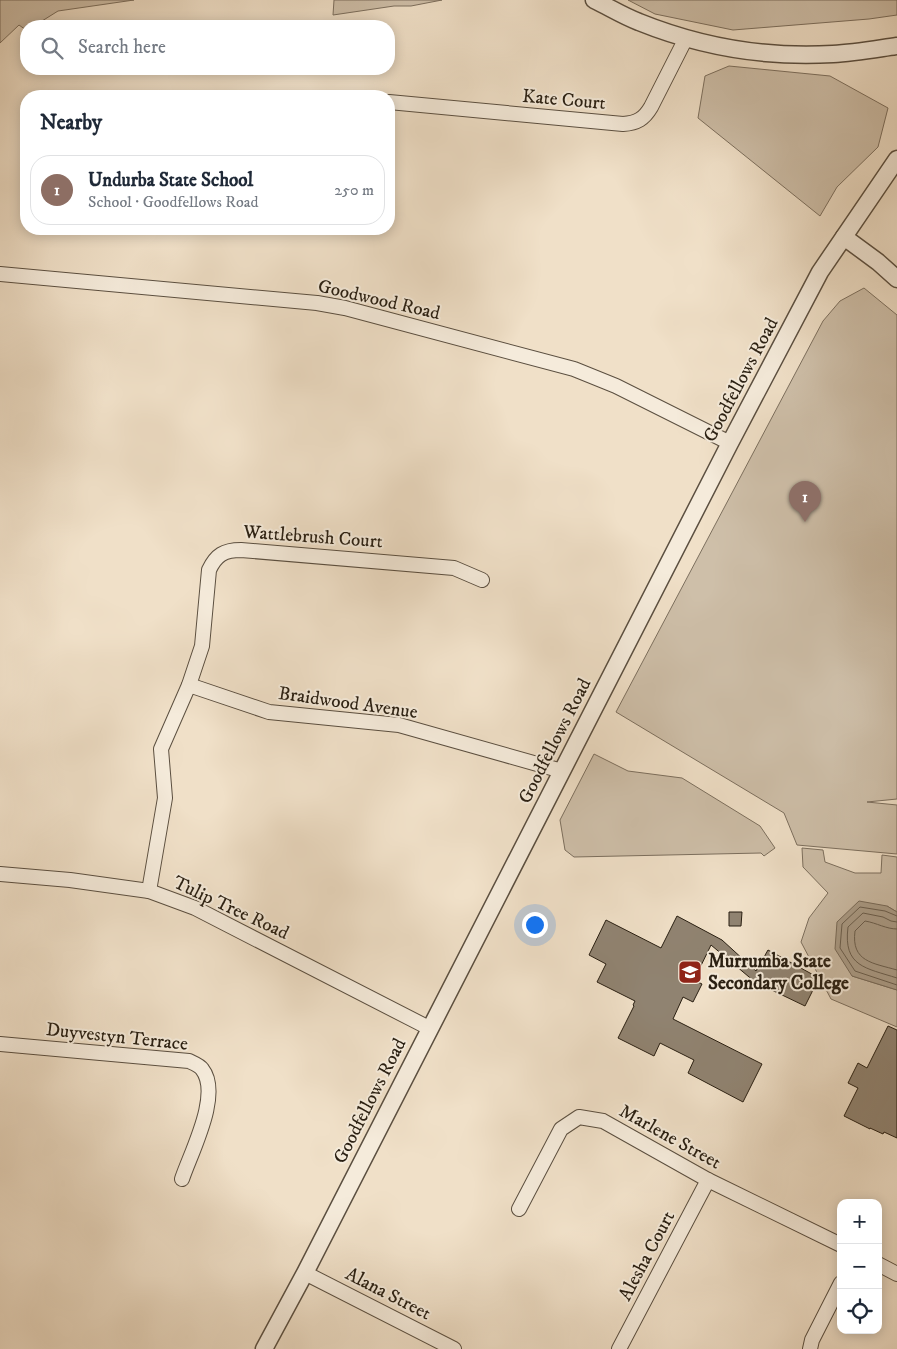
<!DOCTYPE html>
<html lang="en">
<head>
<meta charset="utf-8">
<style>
	:root { --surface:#fff; --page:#f6f6f7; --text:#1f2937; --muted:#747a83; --line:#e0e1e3; --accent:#8f2418 }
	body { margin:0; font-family:"IM FELL DW Pica",serif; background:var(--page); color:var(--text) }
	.controls { position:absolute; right:15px; bottom:15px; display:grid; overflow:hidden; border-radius:10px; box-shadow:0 2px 12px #0003 }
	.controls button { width:45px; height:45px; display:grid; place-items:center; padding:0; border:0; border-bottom:1px solid var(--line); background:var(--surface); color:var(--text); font:25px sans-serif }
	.you { position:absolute; left:534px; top:924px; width:18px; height:18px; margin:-12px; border:4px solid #fff; border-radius:50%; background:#1a73e8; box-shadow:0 0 0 8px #1a73e833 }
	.badge { display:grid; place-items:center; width:32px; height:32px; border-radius:50%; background:var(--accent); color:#fff; font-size:16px; font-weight:700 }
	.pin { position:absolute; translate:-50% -41px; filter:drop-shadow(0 1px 2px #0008) }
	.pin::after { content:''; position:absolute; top:26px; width:18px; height:15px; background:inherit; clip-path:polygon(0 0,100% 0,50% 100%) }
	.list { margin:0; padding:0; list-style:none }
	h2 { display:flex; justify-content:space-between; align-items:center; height:65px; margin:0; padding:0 20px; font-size:21px }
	h2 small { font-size:16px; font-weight:400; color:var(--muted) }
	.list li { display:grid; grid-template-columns:32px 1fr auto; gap:15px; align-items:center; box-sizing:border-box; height:70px; margin:0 10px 10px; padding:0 10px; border:1px solid var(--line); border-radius:20px }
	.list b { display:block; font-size:19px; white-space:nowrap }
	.list p { margin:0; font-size:16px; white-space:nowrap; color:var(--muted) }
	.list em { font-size:16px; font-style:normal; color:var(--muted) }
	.icon { flex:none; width:28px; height:28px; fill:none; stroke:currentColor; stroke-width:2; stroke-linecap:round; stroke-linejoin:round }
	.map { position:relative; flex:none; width:897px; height:1349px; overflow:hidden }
	.search { position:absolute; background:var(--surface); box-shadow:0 2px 12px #0003; left:20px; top:20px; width:375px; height:55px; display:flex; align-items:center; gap:12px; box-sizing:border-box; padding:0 18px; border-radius:20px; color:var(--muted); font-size:19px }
	.panel { position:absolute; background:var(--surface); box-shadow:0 2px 12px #0003; left:20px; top:90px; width:375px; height:145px; border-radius:20px }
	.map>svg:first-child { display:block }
</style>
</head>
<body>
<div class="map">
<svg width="897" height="1349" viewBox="0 0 897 1349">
	<rect width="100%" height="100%" fill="#f0e0c8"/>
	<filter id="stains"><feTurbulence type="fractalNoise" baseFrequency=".004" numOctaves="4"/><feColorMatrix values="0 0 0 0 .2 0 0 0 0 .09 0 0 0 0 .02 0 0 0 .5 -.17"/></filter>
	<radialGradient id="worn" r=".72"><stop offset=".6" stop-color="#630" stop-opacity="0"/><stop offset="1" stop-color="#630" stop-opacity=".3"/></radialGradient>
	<g fill="#cebfa9" stroke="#7c6f5e">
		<polygon points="0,0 134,0 58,11 34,26 26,26 26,30 19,25 0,43"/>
		<polygon points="334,0 442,0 411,6 394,6 333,15"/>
		<polygon points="628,0 897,0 897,15 869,19 733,30 655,14"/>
		<polygon points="729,66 830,76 888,108 878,147 837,187 820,216 698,118 705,76"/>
		<polygon points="864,288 897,315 897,799 867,802 897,805 897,854 797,845 784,813 616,712 823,321 840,301"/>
		<polygon points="594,754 628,771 682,778 760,826 775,848 764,856 761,853 574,857 565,850 560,820"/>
		<polygon points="802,848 823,850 825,862 855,873 881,873 882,855 897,857 897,912 887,906 852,976 897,990 897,1027 831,999 801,942 809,918 828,893 803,867"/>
	</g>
	<polygon fill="#ac9e8a" stroke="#786b5a" points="859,901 887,906 897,912 897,990 852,976 835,949 837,922"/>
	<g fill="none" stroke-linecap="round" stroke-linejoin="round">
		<g stroke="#6a5e4e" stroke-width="1">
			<polyline points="897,916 885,911 860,907 842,924 840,948 855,971 897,985"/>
			<path d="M897 922 891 921 883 917 863 913 848 927C843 967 866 968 897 978"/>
			<path d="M897 929C886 929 877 923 865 921L855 931C851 962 873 963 897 970"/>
		</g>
	</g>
	<g fill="#908371" stroke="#291f12">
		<polygon points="729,912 742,912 741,926 729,926"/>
		<polygon points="677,916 722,940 756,971 768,950 819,978 805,1006 755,982 711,945 694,980 702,984 693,1002 683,997 673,1019 762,1064 743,1102 688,1073 694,1060 660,1043 654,1056 618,1038 634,1006 633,1005 635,1001 597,982 606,964 589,955 606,920 661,948"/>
		<polygon points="888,1026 897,1030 897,1138 884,1132 883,1134 870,1128 870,1129 844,1116 858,1088 848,1083 858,1063 867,1068"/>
	</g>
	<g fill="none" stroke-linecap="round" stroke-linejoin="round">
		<g stroke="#5b4f40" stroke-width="16">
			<g id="minor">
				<path d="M389 102 623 124C637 123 644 119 651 107L686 38"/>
				<polyline points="0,274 317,303 345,308 574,369 616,386 730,443"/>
				<polyline points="189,685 269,712 399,725 562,771"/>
				<polyline points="0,874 70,880 149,891 195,908 429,1028"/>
				<path d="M149 891 165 798 161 749 189 685 202 646 209 570C216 555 224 550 241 550L454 568 482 580"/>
				<path d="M0 1044 189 1061C193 1063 199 1065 202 1069 222 1094 191 1152 182 1179"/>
				<polyline points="519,1209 561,1129 579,1117 603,1121 708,1180 841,1245"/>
				<polyline points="878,1264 897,1274"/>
				<polyline points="305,1273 454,1349"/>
				<polyline points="619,1349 708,1180"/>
				<polyline points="810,1349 812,1340 841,1283"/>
			</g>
		</g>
		<g stroke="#5b4f40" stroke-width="19">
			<g id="tertiary">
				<path d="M594 0C609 7 623 16 639 22 701 47 766 58 833 54 854 53 876 49 897 46"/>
				<polyline points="844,237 878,262 897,279"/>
				<polyline points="264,1349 305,1273 730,443 820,272 897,159"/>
			</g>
		</g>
		<use href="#minor" stroke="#f5ebdb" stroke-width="14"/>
		<use href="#tertiary" stroke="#f5ebdb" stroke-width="16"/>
	</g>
	<defs>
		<g id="university-square" transform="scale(1.25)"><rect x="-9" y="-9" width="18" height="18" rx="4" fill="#8f2418" stroke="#f5ebdb"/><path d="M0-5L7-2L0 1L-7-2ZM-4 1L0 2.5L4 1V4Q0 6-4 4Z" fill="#fff"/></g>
	</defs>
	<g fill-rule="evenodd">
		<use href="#university-square" x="690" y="972"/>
	</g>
	<g text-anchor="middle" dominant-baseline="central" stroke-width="4" stroke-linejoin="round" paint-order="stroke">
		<g font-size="19" fill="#291f12" stroke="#f5ebdb">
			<text transform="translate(564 100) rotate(5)">Kate Court</text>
			<text transform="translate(379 300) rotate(13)">Goodwood Road</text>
			<text transform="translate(741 380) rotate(-62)">Goodfellows Road</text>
			<text transform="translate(313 537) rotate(4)">Wattlebrush Court</text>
			<text transform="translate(348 703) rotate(8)">Braidwood Avenue</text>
			<text transform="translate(555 741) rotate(-63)">Goodfellows Road</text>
			<text transform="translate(231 908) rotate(25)">Tulip Tree Road</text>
			<text transform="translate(117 1037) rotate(6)">Duyvestyn Terrace</text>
			<text transform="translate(370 1101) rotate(-63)">Goodfellows Road</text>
			<text transform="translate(670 1137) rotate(29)">Marlene Street</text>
			<text transform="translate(647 1256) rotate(-62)">Alesha Court</text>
			<text transform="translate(388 1294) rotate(27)">Alana Street</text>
		</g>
		<g font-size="19" font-weight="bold" fill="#291f12" stroke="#f5ebdb" text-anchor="start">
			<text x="708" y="961">Murrumba State<tspan x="708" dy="22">Secondary College</tspan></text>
		</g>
	</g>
	<rect width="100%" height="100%" filter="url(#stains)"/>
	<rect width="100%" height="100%" fill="url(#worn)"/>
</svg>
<div class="controls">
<button>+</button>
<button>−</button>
<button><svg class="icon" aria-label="locate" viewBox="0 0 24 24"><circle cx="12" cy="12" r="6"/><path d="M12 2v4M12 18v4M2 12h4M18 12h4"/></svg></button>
</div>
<div class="you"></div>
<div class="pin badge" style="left:805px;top:522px;background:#8d6e63">1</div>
<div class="search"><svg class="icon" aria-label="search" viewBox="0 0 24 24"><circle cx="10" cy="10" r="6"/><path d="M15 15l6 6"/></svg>Search here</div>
<section class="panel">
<h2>Nearby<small></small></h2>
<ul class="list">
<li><span class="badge" style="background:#8d6e63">1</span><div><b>Undurba State School</b><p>School · Goodfellows Road</p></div><em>250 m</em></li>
</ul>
</section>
</div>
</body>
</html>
